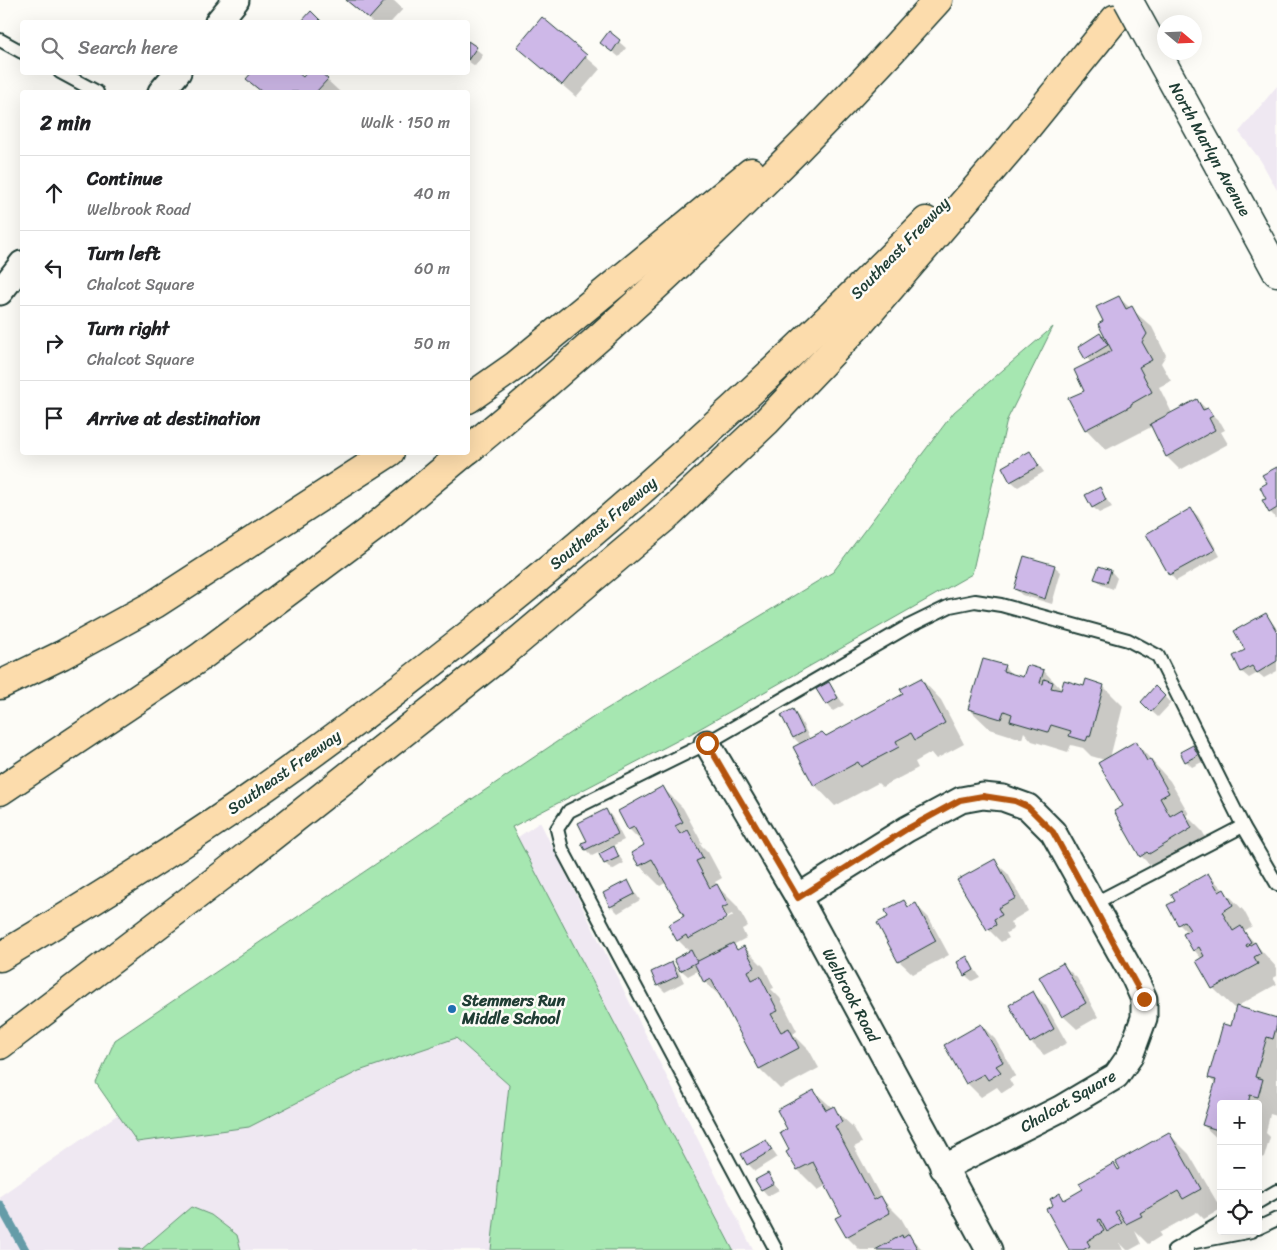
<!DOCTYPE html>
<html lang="en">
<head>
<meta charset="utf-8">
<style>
	:root { --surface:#fff; --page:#f6f6f6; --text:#202124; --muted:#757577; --line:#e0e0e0 }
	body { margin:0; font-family:Sriracha,sans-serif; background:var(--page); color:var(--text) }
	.controls { position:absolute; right:15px; bottom:15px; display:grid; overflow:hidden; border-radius:5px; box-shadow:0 5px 20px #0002 }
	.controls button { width:45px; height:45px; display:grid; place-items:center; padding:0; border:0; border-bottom:1px solid var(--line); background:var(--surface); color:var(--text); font:25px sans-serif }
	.compass { position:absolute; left:1157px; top:15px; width:45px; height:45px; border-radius:50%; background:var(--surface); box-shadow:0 5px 20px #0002; rotate:109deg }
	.stop { position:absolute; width:15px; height:15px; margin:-11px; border:4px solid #b45309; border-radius:50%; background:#fff }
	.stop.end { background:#b45309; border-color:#fff; box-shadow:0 1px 5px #0008 }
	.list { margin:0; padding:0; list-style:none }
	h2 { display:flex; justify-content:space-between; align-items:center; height:65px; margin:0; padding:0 20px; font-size:21px }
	h2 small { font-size:16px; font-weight:400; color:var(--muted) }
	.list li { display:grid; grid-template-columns:32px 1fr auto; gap:15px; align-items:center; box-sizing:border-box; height:75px; padding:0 20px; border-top:1px solid var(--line) }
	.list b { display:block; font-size:19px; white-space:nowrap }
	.list p { margin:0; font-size:16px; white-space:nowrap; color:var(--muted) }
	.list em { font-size:16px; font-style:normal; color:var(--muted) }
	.icon { flex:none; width:28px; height:28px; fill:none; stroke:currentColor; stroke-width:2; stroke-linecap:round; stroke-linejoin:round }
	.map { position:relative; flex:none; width:1277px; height:1250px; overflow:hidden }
	.search { position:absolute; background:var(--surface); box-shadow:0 5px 20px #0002; left:20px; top:20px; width:450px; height:55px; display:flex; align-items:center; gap:12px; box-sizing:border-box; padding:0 18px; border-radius:5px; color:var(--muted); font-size:19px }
	.panel { position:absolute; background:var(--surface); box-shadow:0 5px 20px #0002; left:20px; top:90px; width:450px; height:365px; border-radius:5px }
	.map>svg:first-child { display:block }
</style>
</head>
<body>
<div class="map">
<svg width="1277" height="1250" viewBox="0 0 1277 1250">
	<rect width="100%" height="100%" fill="#fdfcf7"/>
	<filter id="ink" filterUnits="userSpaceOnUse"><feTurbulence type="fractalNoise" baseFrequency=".02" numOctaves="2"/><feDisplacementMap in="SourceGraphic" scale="10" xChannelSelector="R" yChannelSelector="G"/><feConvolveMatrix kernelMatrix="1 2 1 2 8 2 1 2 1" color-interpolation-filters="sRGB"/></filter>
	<g filter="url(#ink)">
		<g fill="#efe8f2">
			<polygon points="1277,86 1277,190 1261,161 1239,132"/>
			<polygon points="540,822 753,1250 0,1250 0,1196"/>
		</g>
		<g fill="#a6e7b1" stroke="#629272">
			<polygon points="1053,327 1007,420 972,574 692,733 512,827 733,1250 491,1250 509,1085 456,1038 359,1071 249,1127 137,1142 96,1083 115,1040 595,716 833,572 954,412"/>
			<polygon points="191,1207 211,1215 237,1235 241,1250 119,1250 120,1248 142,1249"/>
		</g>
		<g fill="#0003" fill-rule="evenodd">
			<polygon points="345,0 393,0 403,9 391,22 372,22"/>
			<polygon points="542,19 600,69 576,97 518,47"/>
			<polygon points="609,33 626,48 619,57 602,43"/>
			<polygon points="468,42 483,55 475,66 468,61"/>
			<polygon points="248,79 327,80 340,92 318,92 317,89 315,92 261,92"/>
			<polygon points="1119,298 1152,327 1166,355 1161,363 1171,381 1159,387 1172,413 1197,400 1221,423 1225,430 1221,432 1228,444 1180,470 1167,457 1153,426 1106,450 1086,429 1086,391 1091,363 1079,347 1100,334 1108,342 1105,322"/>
			<polygon points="1030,453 1044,472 1018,487 1011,481"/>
			<polygon points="1277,469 1277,519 1270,512 1267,499 1269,483"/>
			<polygon points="1099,489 1112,507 1099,513 1093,507"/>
			<polygon points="1191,510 1198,516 1220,556 1176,581 1170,574"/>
			<polygon points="1054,566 1061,572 1052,604 1022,595 1015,589"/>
			<polygon points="1099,567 1111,571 1117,578 1113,589 1102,585 1096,578"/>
			<polygon points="1266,614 1277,629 1277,671 1264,678 1258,673 1249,678 1242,672 1235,657 1246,650"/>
			<polygon points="1004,666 1012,675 1024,678 1028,667 1044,671 1062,690 1103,686 1123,706 1110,758 1136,743 1170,781 1189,814 1186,815 1202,831 1212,848 1170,874 1168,872 1161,876 1141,856 1124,807 1105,760 1091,756 1083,748 1071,745 1068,752 1032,741 1024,732 1022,739 990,729 969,709"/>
			<polygon points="921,679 941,700 964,744 936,759 931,753 915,762 918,768 882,787 878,783 835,806 815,785 801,745 794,738 792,711 799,717 810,739 826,738 905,694"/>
			<polygon points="829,683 844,705 833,711 827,704"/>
			<polygon points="1155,688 1171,703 1158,717 1149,709"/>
			<polygon points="1193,746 1204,761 1192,767 1186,761"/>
			<path d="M663 788 683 808 702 843 700 844 708 852 722 878 715 882 719 888 737 906 748 926 742 929 746 938 733 945 738 950 744 947 764 967 774 988 771 989 780 998 797 1031 793 1034 809 1050 819 1068 780 1089 760 1069 724 1000 705 982 699 970 688 976 681 970 690 952 678 940 686 917 667 882 660 886 640 866 633 853 645 845 629 829ZM732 914 733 916 700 933V931Z"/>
			<polygon points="606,810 612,817 624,840 612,846 624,863 612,870 605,863 610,847 592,856 586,850"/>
			<polygon points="994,861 1008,874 1028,911 1010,922 1014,929 1006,933 1009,938 1001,942 988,929"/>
			<polygon points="1208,874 1244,911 1252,926 1244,931 1277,968 1277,976 1273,978 1277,984 1234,1008 1213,988 1202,959 1194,950 1188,933 1179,924 1176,901"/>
			<polygon points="628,882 640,900 618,913 611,906"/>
			<polygon points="904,902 909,907 915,904 929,918 949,955 913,974 899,961"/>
			<polygon points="967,958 980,977 972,981 965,975"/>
			<polygon points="671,963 678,970 684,982 665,992 658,985"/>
			<polygon points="1063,965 1077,978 1098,1017 1077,1029 1063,1016"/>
			<polygon points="1033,993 1046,1006 1067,1043 1044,1055 1031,1042"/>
			<polygon points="1277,1019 1277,1116 1270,1114 1266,1133 1270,1137 1264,1158 1258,1156 1258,1104 1221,1104 1221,1142 1203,1125 1216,1084 1209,1078 1232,1028"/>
			<polygon points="981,1025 995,1039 1016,1076 1009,1079 1013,1086 1002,1093 997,1087 981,1097 967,1083 946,1045"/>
			<polygon points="814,1091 854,1128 862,1143 854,1147 882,1199 901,1218 910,1234 908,1235 923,1250 860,1250 847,1237 843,1216 827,1185 818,1190 798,1170 791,1151 789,1129"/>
			<polygon points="1169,1134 1189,1154 1221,1209 1204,1219 1197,1212 1159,1233 1161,1236 1148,1244 1135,1231 1141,1244 1130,1250 1127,1250 1119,1242 1123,1250 1070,1250 1055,1206 1060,1195 1066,1201 1084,1190 1114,1165 1120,1171"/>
			<polygon points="766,1141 777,1157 755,1171 748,1164"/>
			<polygon points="768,1174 779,1190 768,1196 762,1189"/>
		</g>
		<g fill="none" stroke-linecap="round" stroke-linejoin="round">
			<polyline stroke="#659ca8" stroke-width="9" points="0,1205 25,1250"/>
		</g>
		<g fill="#ceb8e8" stroke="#1f3d34">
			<polygon points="346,0 386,0 369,19"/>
			<polygon points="311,11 322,22 301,22"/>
			<polygon points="542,17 587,55 562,85 517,47"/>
			<polygon points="609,31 620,40 612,52 600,43"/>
			<polygon points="468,41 477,47 468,60"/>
			<polygon points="252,72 297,72 303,77 307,72 320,72 328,79 316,92 262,92 246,79"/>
			<polygon points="1119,296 1126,309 1132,306 1147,334 1142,342 1152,360 1139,367 1152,392 1131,404 1131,406 1085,430 1068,398 1084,391 1074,370 1112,351 1098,324 1103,321 1096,307"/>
			<polygon points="1100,333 1108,345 1085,359 1078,347"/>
			<polygon points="1197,399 1203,410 1208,408 1213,416 1209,418 1215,430 1166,457 1150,424"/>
			<polygon points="1030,451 1039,466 1010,482 1002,467"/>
			<polygon points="1277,467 1277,508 1269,513 1262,500 1266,499 1260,487 1267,483 1262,475"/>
			<polygon points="1100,487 1106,500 1092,508 1085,495"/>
			<polygon points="1191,508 1215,550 1169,575 1146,534"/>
			<polygon points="1024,556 1055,565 1045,599 1014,589"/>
			<polygon points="1099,566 1111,570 1107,583 1094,579"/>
			<polygon points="1266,613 1277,632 1277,661 1257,673 1252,666 1241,672 1233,656 1245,650 1234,631"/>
			<polygon points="983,659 1005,665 1003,671 1023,677 1027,665 1044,670 1040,683 1043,684 1044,679 1053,682 1051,688 1061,690 1064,680 1084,686 1086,679 1104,685 1090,737 1088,736 1086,741 1069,736 1071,731 1051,725 1048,732 1010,721 1012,714 1004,711 1001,719 968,709"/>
			<polygon points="921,678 945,723 915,740 911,733 896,741 899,747 861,767 858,762 814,786 793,747 822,732 826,736 903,694 900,689"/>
			<polygon points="829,682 838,698 826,705 816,689"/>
			<polygon points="1155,686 1165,696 1151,712 1141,702"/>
			<polygon points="793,709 804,732 793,738 781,715"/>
			<polygon points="1136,741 1147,761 1150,759 1169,793 1160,798 1170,816 1182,809 1192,828 1149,854 1147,852 1140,857 1114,811 1123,806 1098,763"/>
			<polygon points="1193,745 1198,755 1185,762 1180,752"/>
			<polygon points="663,786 683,822 675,826 680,834 688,830 703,858 696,861 710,888 717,884 728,905 722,908 727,918 688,939 686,935 677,941 668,925 684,916 652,859 639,866 631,853 644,845 634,827 628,830 618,811"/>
			<polygon points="606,809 618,834 585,850 581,843 587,841 578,823"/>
			<polygon points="614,846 619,857 604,864 599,854"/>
			<polygon points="995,859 1016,898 998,908 1002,915 994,919 996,925 987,930 957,880"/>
			<polygon points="1208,873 1219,892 1224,889 1233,905 1222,912 1233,931 1241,926 1251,942 1246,945 1247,947 1255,942 1261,953 1254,957 1258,964 1212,989 1196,961 1204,956 1199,947 1193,951 1183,934 1190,930 1184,921 1178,925 1167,905 1175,901 1171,894"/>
			<polygon points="628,880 635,894 610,907 603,893"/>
			<polygon points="904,900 908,907 916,903 936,941 898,962 877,923 888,917 885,910"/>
			<polygon points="733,943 737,950 744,946 755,967 748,971 752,980 760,976 778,1011 771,1014 781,1032 789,1028 799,1048 759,1069 711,979 704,983 694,963"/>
			<polygon points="691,950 697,962 680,971 674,959"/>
			<polygon points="967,956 974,970 964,976 957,962"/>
			<polygon points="672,962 678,976 657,986 651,972"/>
			<polygon points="1063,963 1086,1003 1062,1017 1039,977"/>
			<polygon points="1033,991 1054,1029 1030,1043 1009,1005"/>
			<polygon points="1236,1006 1277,1018 1277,1024 1273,1039 1267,1037 1255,1077 1263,1079 1258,1097 1250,1095 1248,1104 1221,1104 1221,1131 1202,1125 1216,1080 1208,1078 1223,1024 1231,1026"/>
			<polygon points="981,1024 1003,1062 996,1066 1001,1072 988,1080 984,1074 966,1084 944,1045"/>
			<polygon points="814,1090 826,1110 834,1106 842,1122 835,1126 874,1200 881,1196 890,1213 846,1237 835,1218 841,1215 813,1162 797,1170 786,1152 789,1150 780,1133 787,1129 777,1110"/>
			<polygon points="1169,1132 1201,1189 1183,1199 1178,1191 1140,1213 1142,1216 1126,1224 1118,1210 1115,1212 1122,1223 1107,1232 1100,1219 1098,1220 1104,1231 1087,1241 1090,1246 1083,1250 1069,1250 1046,1209 1053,1205 1050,1199 1060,1193 1064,1200 1083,1189 1079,1183 1114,1163 1118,1170 1120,1169 1116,1162"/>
			<polygon points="766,1140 772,1150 747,1165 741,1154"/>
			<polygon points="768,1173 774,1183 761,1190 755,1180"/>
			<polygon points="909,1234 918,1250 875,1250 902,1235 903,1238"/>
		</g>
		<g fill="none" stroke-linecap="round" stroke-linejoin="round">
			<g stroke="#1f3d34" stroke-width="16">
				<g id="lane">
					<polyline points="0,40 22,52"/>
					<polyline points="60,72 97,92"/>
					<polyline points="1093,904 1243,826"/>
					<polyline points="1258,1202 1277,1191"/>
					<polyline points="1258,1228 1277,1219"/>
					<polyline points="776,1250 562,849 557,829 569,811 707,743 907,627 950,606 975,601 1001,605 1128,640 1158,656 1243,826 1277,884"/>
					<polyline points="1174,1250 1221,1223"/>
					<polyline points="1187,1250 1185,1244 1252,1231"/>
				</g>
			</g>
			<g stroke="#1f3d34" stroke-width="29">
				<g id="street">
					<polyline points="218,22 236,0"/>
					<polyline points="161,92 178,72"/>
					<polyline points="0,292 22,264"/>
					<polyline points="707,743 798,897 989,1250"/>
					<polyline points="798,897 907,829 961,800 983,796 1003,798 1028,807 1053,832 1135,979 1144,999 1144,1018 1130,1056 1116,1076 1060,1109 943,1168"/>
				</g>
			</g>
			<g stroke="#1f3d34" stroke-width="31">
				<polyline id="secondary" points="1207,144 1277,272"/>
			</g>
			<g stroke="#1f3d34" stroke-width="31">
				<g id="highway">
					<polyline points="468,399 515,366 751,172"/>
					<path d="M468 450C635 312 793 162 938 0"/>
					<polyline points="0,685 62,655 155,604 390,452"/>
					<polyline points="0,791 199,658 381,522 465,452"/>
					<path d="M0 957C100 897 200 835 295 766 521 604 731 420 926 221"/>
					<polyline points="0,1045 223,875 504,653 663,519 766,422 863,320 1008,151 1115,19"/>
				</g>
			</g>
			<use href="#lane" stroke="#fdfcf7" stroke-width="12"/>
			<use href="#street" stroke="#fdfcf7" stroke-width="25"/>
			<use href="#secondary" stroke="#fdfcf7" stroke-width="28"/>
			<use href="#highway" stroke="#fcdcac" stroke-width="28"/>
			<g stroke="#1f3d34" stroke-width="31" stroke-linecap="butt">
				<polyline id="secondary-bridge" points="1128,0 1207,144"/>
			</g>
			<use href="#secondary-bridge" stroke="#fdfcf7" stroke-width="28"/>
		</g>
	</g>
	<g fill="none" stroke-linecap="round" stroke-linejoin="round" filter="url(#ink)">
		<polyline stroke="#b45309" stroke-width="6" points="707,743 798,898 907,829 960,800 983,796 1015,801 1028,807 1053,832 1144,999"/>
	</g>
	<circle fill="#1f6fb2" stroke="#fdfcf7" stroke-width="2" cx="452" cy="1009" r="5"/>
	<g text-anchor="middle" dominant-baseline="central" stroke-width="5" stroke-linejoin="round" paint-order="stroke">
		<g font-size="16" fill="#1f3d34" stroke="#fdfcf7">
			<text transform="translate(1210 149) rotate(61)">North Marlyn Avenue</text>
			<text transform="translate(900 248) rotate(-46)">Southeast Freeway</text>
			<text transform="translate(603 523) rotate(-40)">Southeast Freeway</text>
			<text transform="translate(284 772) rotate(-35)">Southeast Freeway</text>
			<text transform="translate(851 995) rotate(62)">Welbrook Road</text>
			<text transform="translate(1068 1101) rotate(-30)">Chalcot Square</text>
		</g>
		<g font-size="16" font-weight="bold" fill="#1f3d34" stroke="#fdfcf7" text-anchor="start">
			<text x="462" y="1000">Stemmers Run<tspan x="462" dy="18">Middle School</tspan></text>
		</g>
	</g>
</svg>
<div class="controls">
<button>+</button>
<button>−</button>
<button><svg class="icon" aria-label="locate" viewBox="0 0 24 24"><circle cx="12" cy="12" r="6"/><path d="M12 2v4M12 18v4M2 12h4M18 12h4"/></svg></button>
</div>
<svg class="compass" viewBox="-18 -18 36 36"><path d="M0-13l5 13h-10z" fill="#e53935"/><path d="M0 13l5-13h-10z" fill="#757577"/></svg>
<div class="stop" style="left:707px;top:743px"></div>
<div class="stop end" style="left:1144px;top:999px"></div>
<div class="search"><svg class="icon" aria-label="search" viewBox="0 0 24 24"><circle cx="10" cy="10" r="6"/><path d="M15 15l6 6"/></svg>Search here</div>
<section class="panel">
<h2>2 min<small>Walk · 150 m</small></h2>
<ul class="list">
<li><svg class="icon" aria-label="ahead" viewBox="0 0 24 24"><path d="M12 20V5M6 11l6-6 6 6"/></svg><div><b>Continue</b><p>Welbrook Road</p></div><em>40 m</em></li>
<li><svg class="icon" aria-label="left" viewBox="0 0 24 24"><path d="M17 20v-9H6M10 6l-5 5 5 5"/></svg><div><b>Turn left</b><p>Chalcot Square</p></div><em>60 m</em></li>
<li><svg class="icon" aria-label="right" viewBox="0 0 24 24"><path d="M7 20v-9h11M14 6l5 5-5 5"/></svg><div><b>Turn right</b><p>Chalcot Square</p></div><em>50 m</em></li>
<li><svg class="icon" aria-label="arrive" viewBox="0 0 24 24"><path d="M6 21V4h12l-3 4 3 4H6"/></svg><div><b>Arrive at destination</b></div></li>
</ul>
</section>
</div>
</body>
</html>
